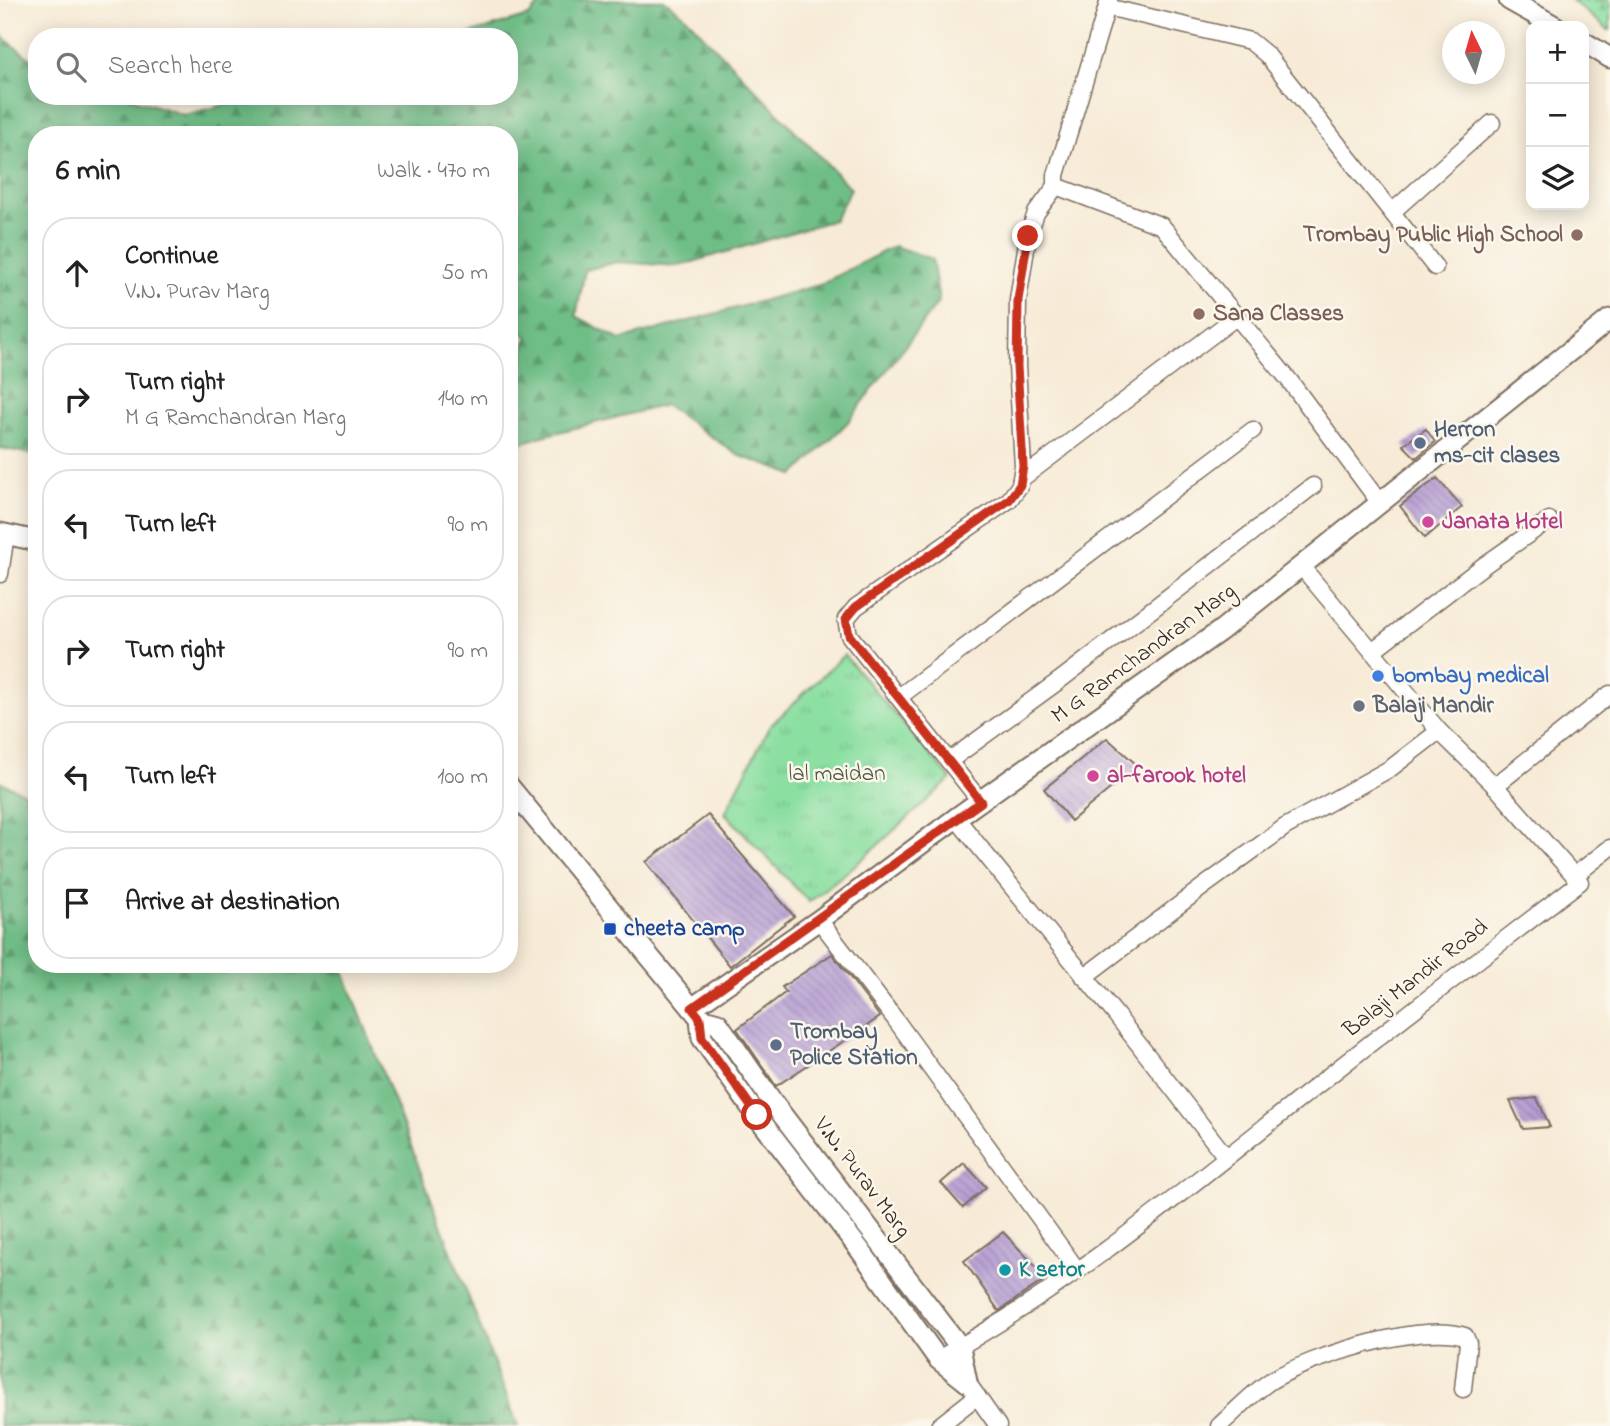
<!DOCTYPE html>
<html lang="en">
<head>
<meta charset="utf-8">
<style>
	:root { --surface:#fff; --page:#f2f2f2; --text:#222; --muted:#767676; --line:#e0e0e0 }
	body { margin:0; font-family:"Indie Flower",sans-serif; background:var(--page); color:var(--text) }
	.controls { position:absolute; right:21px; top:21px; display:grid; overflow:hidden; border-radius:14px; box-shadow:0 4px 18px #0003 }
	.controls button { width:63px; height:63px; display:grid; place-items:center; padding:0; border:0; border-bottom:2px solid var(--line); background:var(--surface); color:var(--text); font:35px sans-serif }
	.compass { position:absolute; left:1442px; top:21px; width:63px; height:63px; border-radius:50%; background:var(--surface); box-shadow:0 4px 18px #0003; rotate:355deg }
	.stop { position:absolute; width:21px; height:21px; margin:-16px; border:5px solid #c8321e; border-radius:50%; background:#fff }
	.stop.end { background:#c8321e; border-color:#fff; box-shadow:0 2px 7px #0008 }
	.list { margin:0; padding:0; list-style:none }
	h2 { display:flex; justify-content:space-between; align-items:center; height:91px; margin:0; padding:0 28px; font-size:30px }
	h2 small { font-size:23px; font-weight:400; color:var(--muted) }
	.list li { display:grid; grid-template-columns:46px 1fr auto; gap:21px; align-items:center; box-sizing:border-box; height:112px; margin:0 14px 14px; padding:0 14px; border:2px solid var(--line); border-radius:28px }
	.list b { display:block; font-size:26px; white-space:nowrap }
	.list p { margin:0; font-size:23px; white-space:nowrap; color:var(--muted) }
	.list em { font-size:23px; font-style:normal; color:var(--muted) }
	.icon { flex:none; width:38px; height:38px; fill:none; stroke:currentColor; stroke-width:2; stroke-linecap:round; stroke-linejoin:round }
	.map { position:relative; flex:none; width:1610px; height:1426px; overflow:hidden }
	.search { position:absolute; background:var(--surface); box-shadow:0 4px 18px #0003; left:28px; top:28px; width:490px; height:77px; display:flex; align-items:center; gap:18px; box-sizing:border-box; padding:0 24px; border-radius:28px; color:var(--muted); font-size:26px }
	.panel { position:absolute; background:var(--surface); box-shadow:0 4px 18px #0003; left:28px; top:126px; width:490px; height:847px; border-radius:28px }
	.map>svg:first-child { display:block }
</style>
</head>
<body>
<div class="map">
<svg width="1610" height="1426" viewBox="0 0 1610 1426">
	<defs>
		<pattern id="grass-tufts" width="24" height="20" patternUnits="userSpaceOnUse" patternTransform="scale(1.75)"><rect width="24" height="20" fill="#8adfa1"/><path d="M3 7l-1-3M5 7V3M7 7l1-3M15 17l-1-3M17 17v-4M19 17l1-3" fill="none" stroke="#78c08a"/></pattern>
		<pattern id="forest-firs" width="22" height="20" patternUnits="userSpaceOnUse" patternTransform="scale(1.75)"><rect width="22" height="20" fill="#6fbe87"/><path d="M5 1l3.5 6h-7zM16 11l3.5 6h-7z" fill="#5c9b6e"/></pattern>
		<pattern id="cemetery-stones" width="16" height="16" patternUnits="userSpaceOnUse" patternTransform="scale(1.75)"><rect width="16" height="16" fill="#8adfa1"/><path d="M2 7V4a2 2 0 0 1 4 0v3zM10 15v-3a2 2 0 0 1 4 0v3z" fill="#78c08a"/></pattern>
		<pattern id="building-back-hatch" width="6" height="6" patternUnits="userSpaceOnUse" patternTransform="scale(1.75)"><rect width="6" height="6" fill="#b49bd3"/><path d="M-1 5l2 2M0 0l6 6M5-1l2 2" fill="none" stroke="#947fab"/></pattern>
	</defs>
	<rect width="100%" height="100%" fill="#fbf7ec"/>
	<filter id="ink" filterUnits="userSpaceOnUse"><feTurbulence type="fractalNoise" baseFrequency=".0143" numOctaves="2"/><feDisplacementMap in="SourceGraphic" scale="14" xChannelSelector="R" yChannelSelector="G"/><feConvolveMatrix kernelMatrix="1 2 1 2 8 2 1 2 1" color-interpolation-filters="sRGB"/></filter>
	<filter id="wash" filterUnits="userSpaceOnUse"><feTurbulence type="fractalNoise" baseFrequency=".00686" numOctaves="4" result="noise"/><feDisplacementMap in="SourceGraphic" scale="28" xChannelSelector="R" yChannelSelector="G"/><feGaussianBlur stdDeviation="1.57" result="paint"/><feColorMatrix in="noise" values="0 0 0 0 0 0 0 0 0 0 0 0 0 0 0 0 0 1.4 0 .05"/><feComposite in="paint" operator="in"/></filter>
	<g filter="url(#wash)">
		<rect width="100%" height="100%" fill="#f7ebd7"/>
		<polygon fill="url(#grass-tufts)" stroke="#628460" stroke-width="2" points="844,655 951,779 859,862 809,902 725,813 769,727"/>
		<g fill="url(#forest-firs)" stroke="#557452" stroke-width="2">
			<polygon points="544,0 664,0 684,15 851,189 834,220 679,266 617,262 585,270 576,316 620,340 819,285 894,246 932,259 939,301 847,423 794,475 738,455 665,405 539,437 509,447 509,394 517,392 527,336 509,325 509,135 37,135 37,455 0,448 0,35 37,64 37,96 125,96 184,115 261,96 509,96 509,37 458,37 529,16"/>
			<polygon points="0,782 37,798 37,964 341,964 518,1426 0,1426"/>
		</g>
		<polygon fill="url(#cemetery-stones)" stroke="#628460" stroke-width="2" points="1571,0 1610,0 1610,30 1607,29"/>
		<g id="blocks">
			<g fill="url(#building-back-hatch)">
				<polygon points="1426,429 1435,442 1416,458 1403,445"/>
				<polygon points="1437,478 1462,507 1425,538 1400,506"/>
				<polygon points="1107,738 1138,766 1071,821 1044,789"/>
				<polygon points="708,815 794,916 730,966 646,862"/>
				<polygon points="832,954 880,1017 776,1086 737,1029 786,992 782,987"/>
				<polygon points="1537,1098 1550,1127 1523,1129 1510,1101"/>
				<polygon points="964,1163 986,1187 963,1208 941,1183"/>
				<polygon points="1003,1232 1047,1278 999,1311 964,1261"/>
			</g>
		</g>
	</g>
	<g filter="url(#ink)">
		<use href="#blocks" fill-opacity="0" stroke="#7d6e5f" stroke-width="2"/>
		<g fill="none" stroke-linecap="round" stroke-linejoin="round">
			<g stroke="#7d6e5f" stroke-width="19">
				<g id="minor">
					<polyline points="1107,7 1250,41 1267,55 1435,267"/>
					<polyline points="1056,186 1162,226 1289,380 1380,503"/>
					<polyline points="1392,212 1492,123"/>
					<polyline points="1021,479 1236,317"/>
					<polyline points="0,574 6,534"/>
					<polyline points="1372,651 1483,566 1549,520"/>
					<polyline points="899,697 1253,430"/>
					<polyline points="949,761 1060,680 1313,486"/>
					<polyline points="1495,786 1610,694"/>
					<polyline points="981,802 849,635 846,619 856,607 1009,500 1020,485 1023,466 1017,366 1018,300 1028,236 1036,213 1056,186 1056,175 1109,0"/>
					<polyline points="956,818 1116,1015 1226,1157"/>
					<polyline points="1574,876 1610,848"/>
					<polyline points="819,920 895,1019 1078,1271"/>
					<polyline points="1084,977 1204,886 1285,827 1391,768 1439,731"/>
					<path d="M938 1359C1065 1289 1178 1196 1291 1106 1386 1030 1483 956 1580 882L1495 786 1439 731 1301 566"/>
					<polyline points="967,1382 998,1426"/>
					<polyline points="939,1426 977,1396"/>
					<path d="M1219 1426C1236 1411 1253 1392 1272 1380 1312 1356 1421 1322 1465 1336L1468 1343 1463 1389"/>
				</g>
			</g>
			<g stroke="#7d6e5f" stroke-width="23">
				<g id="tertiary">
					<polyline points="1509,0 1555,26"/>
					<polyline points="1584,42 1610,58"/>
					<polyline points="0,533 37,541"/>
					<polyline points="509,786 700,1018 702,1038 757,1116 860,1250 938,1359 967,1382"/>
					<polyline points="692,1008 819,920 956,818 1220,631 1610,319"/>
					<polyline points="700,1018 718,1023 774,1104 960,1347 967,1382"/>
				</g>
			</g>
			<use href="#minor" stroke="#fff" stroke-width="16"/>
			<use href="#tertiary" stroke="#fff" stroke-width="19"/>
		</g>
	</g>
	<g fill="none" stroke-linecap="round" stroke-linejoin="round" filter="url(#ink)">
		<polyline stroke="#c8321e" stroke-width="9" points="757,1115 702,1038 700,1018 692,1008 981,802 849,635 846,619 856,607 1009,500 1020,485 1023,466 1017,366 1018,300 1028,236"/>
	</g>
	<g fill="#8d6e63" stroke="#fbf7ec" stroke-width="2.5">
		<circle cx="1577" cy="235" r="7"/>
		<circle cx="1199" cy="314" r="7"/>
	</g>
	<g fill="#5c6f8a" stroke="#fbf7ec" stroke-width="2.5">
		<circle cx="1420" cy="443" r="7"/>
		<circle cx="776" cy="1045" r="7"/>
	</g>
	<g fill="#d1479c" stroke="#fbf7ec" stroke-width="2.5">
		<circle cx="1428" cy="522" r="7"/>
		<circle cx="1093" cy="776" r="7"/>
	</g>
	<circle fill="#3f7fe0" stroke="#fbf7ec" stroke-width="2.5" cx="1378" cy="676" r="7"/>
	<circle fill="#6b7280" stroke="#fbf7ec" stroke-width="2.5" cx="1359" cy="706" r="7"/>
	<rect fill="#1a4fb4" stroke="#fbf7ec" stroke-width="2.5" x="603" y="922" width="14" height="14" rx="3.5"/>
	<circle fill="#0f9aa8" stroke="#fbf7ec" stroke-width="2.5" cx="1005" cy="1270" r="7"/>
	<g text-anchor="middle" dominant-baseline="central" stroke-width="5" stroke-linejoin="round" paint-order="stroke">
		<g font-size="23" font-weight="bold" fill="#785e54" stroke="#fbf7ec" text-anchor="end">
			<text x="1563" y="235">Trombay Public High School</text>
			<text x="1213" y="314" text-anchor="start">Sana Classes</text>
		</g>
		<g font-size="23" font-weight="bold" fill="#4e5e75" stroke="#fbf7ec" text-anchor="start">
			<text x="1434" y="430">Herron<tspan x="1434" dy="26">ms-cit clases</tspan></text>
			<text x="790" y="1032">Trombay<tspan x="790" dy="26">Police Station</tspan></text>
		</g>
		<g font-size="23" font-weight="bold" fill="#b23c85" stroke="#fbf7ec" text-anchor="start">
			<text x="1442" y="522">Janata Hotel</text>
			<text x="1107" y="776">al-farook hotel</text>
		</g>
		<g font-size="23" fill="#3b2a1e" stroke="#fbf7ec">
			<text transform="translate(1144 654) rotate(-36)">M G Ramchandran Marg</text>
			<text transform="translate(1416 979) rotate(-38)">Balaji Mandir Road</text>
			<text transform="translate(862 1178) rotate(53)">V.N. Purav Marg</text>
		</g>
		<g font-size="23" font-weight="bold" fill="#366cbe" stroke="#fbf7ec" text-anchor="start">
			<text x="1392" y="676">bombay medical</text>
		</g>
		<g font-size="23" font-weight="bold" fill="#5b616d" stroke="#fbf7ec" text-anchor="start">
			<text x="1373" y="706">Balaji Mandir</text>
		</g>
		<g font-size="23" fill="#4f573f" stroke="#fbf7ec">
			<text x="837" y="774">lal maidan</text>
		</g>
		<g font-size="23" font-weight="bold" fill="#164399" stroke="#fbf7ec" text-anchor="start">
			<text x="624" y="929">cheeta camp</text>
		</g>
		<g font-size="23" font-weight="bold" fill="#0d838f" stroke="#fbf7ec" text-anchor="start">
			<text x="1019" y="1270">K setor</text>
		</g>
	</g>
</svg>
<div class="controls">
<button>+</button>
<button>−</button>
<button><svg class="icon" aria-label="layers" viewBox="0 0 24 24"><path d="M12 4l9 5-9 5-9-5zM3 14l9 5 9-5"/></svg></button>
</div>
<svg class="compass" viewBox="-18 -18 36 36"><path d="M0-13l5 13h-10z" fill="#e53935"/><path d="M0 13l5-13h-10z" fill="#767676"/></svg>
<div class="stop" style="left:757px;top:1115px"></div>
<div class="stop end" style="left:1028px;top:236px"></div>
<div class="search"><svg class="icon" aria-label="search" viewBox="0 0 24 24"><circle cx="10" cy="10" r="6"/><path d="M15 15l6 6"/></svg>Search here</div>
<section class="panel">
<h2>6 min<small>Walk · 470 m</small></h2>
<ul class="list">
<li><svg class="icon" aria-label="ahead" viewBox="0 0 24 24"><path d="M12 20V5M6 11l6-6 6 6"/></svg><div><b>Continue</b><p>V.N. Purav Marg</p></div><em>50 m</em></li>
<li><svg class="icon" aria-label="right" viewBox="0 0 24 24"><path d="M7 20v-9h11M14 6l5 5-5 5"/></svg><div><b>Turn right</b><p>M G Ramchandran Marg</p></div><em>140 m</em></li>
<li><svg class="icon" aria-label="left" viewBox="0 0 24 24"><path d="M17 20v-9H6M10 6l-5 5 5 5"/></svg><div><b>Turn left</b></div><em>90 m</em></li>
<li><svg class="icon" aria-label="right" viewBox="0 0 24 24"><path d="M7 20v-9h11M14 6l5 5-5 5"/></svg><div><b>Turn right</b></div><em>90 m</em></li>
<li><svg class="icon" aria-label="left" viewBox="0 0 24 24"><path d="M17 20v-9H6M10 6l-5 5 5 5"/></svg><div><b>Turn left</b></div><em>100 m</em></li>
<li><svg class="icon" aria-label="arrive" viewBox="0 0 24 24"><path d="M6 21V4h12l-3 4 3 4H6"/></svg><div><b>Arrive at destination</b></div></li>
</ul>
</section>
</div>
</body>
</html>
